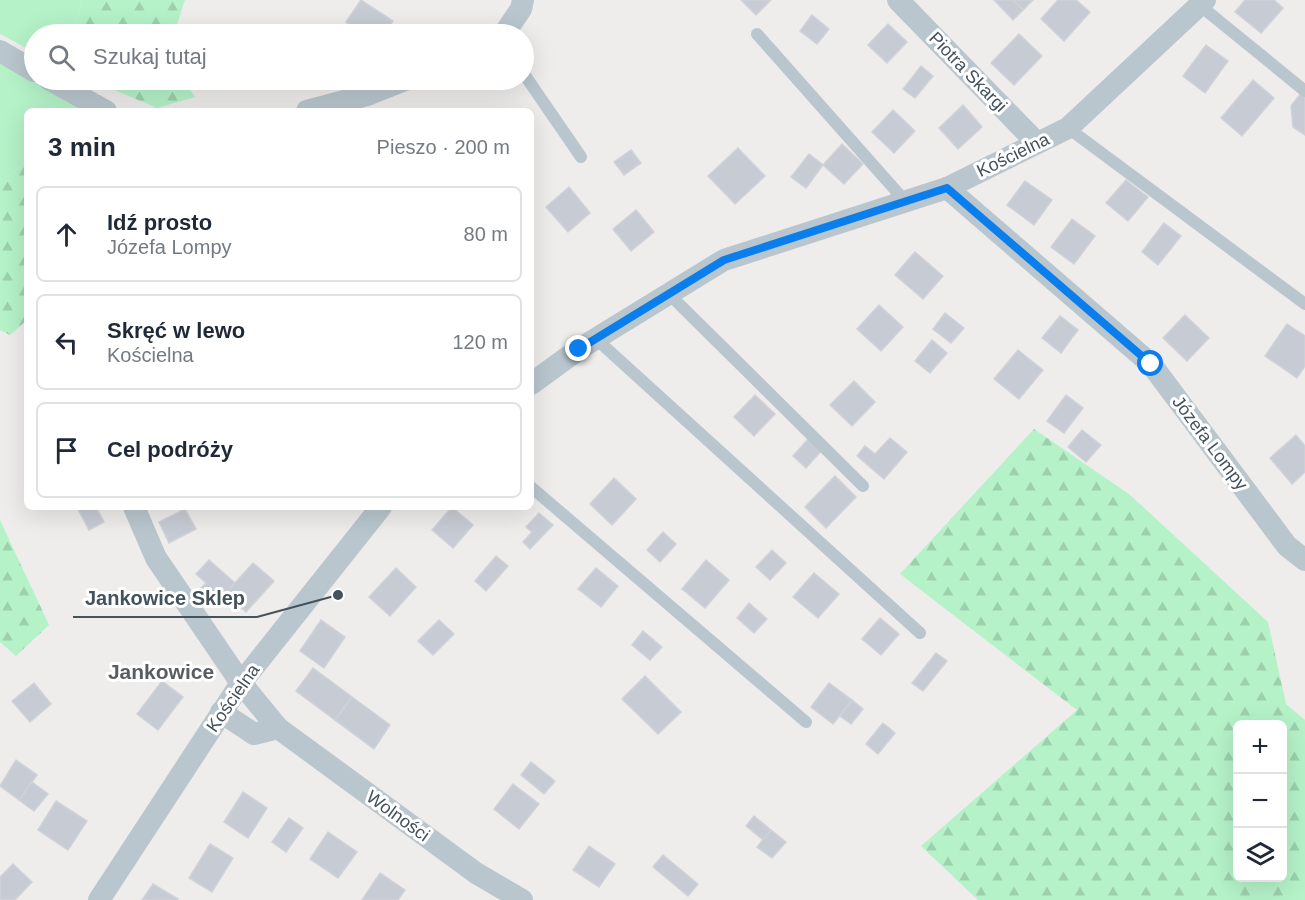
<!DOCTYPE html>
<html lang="pl">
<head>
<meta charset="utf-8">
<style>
	:root { --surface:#fff; --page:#f2f2f3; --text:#1f2937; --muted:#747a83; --line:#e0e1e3 }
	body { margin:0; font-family:Helvetica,sans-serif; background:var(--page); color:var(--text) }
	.controls { position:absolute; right:18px; bottom:18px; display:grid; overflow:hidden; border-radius:9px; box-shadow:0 6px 24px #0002 }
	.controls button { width:54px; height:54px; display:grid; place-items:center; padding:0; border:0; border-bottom:2px solid var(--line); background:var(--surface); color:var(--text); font:30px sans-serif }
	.stop { position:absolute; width:18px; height:18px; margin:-14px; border:4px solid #097eec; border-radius:50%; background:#fff }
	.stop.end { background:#097eec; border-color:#fff; box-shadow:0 2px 6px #0008 }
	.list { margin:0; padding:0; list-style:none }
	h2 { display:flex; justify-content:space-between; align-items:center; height:78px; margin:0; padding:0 24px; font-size:26px }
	h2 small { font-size:20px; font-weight:400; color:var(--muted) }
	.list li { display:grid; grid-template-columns:39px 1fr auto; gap:18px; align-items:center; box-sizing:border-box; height:96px; margin:0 12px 12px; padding:0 12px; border:2px solid var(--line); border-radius:9px }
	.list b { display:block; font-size:22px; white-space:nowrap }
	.list p { margin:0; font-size:20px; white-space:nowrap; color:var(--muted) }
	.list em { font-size:20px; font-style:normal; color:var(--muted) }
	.icon { flex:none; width:33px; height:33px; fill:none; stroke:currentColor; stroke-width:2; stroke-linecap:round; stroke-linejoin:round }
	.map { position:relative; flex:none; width:1305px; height:900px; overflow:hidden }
	.search { position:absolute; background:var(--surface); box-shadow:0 6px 24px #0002; left:24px; top:24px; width:510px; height:66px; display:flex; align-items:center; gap:15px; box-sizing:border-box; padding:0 21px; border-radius:33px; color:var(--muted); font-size:22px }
	.panel { position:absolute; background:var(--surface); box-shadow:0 6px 24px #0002; left:24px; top:108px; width:510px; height:402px; border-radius:9px }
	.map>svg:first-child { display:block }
</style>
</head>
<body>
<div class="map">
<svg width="1305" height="900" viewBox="0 0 1305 900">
	<defs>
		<pattern id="forest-firs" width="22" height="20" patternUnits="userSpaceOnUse" patternTransform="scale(1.5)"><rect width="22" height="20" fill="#b5f2c8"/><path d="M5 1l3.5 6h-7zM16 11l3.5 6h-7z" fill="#9dd1ae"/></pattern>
	</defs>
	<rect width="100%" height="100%" fill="#efecec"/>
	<g fill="#b5f2c8">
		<polygon points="0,0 82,0 73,34 34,34 34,52 0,34"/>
		<polygon points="0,63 87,111 27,111 27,165 0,180"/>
	</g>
	<g fill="url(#forest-firs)" fill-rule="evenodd">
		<polygon points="82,0 185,0 174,34 73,34"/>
		<polygon points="91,80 184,80 195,97 157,108"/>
		<polygon points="27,165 27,320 10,335 0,330 0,180"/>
		<path d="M1034 429 1129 494 1268 622 1286 704 1305 720V900H978L921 846 1077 710 900 574ZM1238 724H1282V878H1238Z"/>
		<polygon points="0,520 49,625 16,656 0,642"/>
	</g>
	<g fill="#c7cbd3" stroke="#cfd3d9" stroke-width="1.5">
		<polygon points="361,0 393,21 384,34 363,34 346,22"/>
		<polygon points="741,0 771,0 756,15"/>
		<polygon points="994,0 1013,0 1023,10 1013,20"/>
		<polygon points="1013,0 1033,0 1023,10"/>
		<polygon points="1058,0 1076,0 1090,12 1064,41 1041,19"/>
		<polygon points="1245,0 1274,0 1283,8 1261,33 1235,12"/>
		<polygon points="812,15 829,29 817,44 800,31"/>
		<polygon points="888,24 907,42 887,63 868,45"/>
		<polygon points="1019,34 1042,56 1014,85 991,63"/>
		<polygon points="1206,45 1228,61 1205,93 1183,76"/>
		<polygon points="921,66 933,76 915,98 903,89"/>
		<polygon points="1253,80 1274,98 1242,136 1221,118"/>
		<polygon points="1302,92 1305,94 1305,135 1293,127 1291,106"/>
		<polygon points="963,105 982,127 958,149 939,128"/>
		<polygon points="893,110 915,131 894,153 872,132"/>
		<polygon points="842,144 863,164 844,184 823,165"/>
		<polygon points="738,148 765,176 735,204 708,176"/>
		<polygon points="631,150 641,163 624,175 614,162"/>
		<polygon points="809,154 823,165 806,188 791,177"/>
		<polygon points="1126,180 1148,197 1128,221 1106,203"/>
		<polygon points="1025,181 1052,200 1034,225 1007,205"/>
		<polygon points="569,187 590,213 568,232 546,207"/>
		<polygon points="636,210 654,232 631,251 613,229"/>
		<polygon points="1072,219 1095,236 1074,264 1051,247"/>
		<polygon points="1164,223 1181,236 1158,265 1142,252"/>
		<polygon points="915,252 943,276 923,299 895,275"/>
		<polygon points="879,305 903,327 881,351 857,329"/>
		<polygon points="945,313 964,328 951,343 933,329"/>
		<polygon points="1185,315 1209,338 1187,361 1163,338"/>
		<polygon points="1060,316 1078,330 1061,353 1042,338"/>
		<polygon points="1287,324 1305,336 1305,366 1297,378 1265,356"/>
		<polygon points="932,340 947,353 930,373 915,361"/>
		<polygon points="1018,350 1043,370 1019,399 994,379"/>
		<polygon points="854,381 875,402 852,426 830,405"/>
		<polygon points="755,395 775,414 754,436 734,417"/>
		<polygon points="1066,395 1083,408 1064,433 1047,421"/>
		<polygon points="1082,430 1101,445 1086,462 1068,447"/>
		<polygon points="1296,435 1305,446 1305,472 1292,484 1270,458"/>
		<polygon points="809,438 822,450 806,468 793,456"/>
		<polygon points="890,438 907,452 884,479 857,456 865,446 875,454"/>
		<polygon points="835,476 856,497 826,528 805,507"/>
		<polygon points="614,478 636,499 612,525 590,504"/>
		<polygon points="77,507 96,507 104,522 89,530"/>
		<polygon points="452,507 473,525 453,548 432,530"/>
		<polygon points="185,509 196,529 169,543 159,522"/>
		<polygon points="539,513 553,525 530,549 523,542 532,532 526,527"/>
		<polygon points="663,532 676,544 660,562 647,550"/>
		<polygon points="772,550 786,563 770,580 756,567"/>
		<polygon points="496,556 508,566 486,591 475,581"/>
		<polygon points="209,560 235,583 214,607 197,592 206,583 196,574"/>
		<polygon points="706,560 729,580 705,608 682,589"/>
		<polygon points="253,563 274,581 246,612 225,594"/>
		<polygon points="396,568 416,587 390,616 369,597"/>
		<polygon points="596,568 618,586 601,607 578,589"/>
		<polygon points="814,573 839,594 818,618 793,597"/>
		<polygon points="749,603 767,619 754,633 737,618"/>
		<polygon points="880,618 899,634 881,655 862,639"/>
		<polygon points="321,620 345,637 324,668 300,651"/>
		<polygon points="439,620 454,634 433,655 418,641"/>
		<polygon points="643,631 662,647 650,660 632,645"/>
		<polygon points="936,653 947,661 923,691 912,683"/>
		<polygon points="313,668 352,697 335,720 296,691"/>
		<polygon points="645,676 681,712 658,734 622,699"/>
		<polygon points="162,681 183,697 158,730 137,714"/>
		<polygon points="34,683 51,704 30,722 12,701"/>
		<polygon points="829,683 852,700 833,724 811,707"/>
		<polygon points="352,697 390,725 374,749 335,720"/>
		<polygon points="852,700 863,709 851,724 840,716"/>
		<polygon points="883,723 895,733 878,754 866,744"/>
		<polygon points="16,760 37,775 19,800 0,786"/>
		<polygon points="531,762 555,781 544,794 521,775"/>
		<polygon points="32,782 48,794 34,811 19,800"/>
		<polygon points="513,784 539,804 519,829 494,809"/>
		<polygon points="243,792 267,808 248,838 224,822"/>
		<polygon points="56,801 87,821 68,850 38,830"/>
		<polygon points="754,816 771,830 763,840 746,826"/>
		<polygon points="289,818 303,828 286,852 272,842"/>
		<polygon points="771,830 786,842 772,858 757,847"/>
		<polygon points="328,832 357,852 338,878 310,859"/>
		<polygon points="210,844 233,858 212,892 189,878"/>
		<polygon points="589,846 615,864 599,887 573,870"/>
		<polygon points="663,855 698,884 688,896 653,867"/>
		<polygon points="13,864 32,882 15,900 0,900 0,877"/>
		<polygon points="380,873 405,890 398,900 362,900"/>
		<polygon points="153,884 178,899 177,900 142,900"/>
	</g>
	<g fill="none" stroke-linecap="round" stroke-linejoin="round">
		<g stroke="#b9c6cd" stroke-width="12">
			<polyline points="1197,3 1305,91"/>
			<polyline points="757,34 905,201"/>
			<polyline points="524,74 581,157"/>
			<polyline points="1068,128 1305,304"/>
			<polyline points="669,294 863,486"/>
			<polyline points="595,338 920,633"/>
			<polyline points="531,487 806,722"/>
		</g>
		<g stroke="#b9c6cd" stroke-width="22">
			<polyline points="898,0 1037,143"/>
			<polyline points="504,34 521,9 523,0"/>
			<polyline points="0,51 34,71"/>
			<polyline points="50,80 106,111"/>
			<polyline points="307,111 367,95 405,80"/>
			<polyline points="947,188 1151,364 1287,546 1305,560"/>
			<polyline points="531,384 579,349 724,260 947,188 1068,128 1205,0"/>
			<polyline points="134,507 156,558 241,683 278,728 476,873 522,900"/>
			<polyline points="221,712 254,734 278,728"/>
			<polyline points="99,900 241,683 381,507"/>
		</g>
	</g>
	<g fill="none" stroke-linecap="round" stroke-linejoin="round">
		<polyline stroke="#097eec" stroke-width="8" points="579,349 724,260 947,188 1151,364"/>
	</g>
	<g text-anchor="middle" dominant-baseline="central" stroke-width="6" stroke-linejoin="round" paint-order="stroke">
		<g font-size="18" fill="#43525b" stroke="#fff">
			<text transform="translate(968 72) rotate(46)">Piotra Skargi</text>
			<text transform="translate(1013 155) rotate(-26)">Kościelna</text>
			<text transform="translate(1210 443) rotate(53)">Józefa Lompy</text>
			<text transform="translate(233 698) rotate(-55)">Kościelna</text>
			<text transform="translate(398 816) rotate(36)">Wolności</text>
		</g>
		<g font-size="21" font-weight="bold" fill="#585d62" stroke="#fff">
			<text x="161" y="671">Jankowice</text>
		</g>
	</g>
	<path fill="none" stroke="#43525b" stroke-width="2" d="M338 595L257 617H73"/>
	<circle fill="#43525b" stroke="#fff" stroke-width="2" cx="338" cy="595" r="6"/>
	<g font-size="20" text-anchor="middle" font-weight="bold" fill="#43525b" stroke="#fff" stroke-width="6" stroke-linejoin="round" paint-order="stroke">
		<text x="165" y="605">Jankowice Sklep</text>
	</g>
</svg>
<div class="controls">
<button>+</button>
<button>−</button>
<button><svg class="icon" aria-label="layers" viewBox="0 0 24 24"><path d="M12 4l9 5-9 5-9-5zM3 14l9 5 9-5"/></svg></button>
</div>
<div class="stop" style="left:1151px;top:364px"></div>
<div class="stop end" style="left:579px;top:349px"></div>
<div class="search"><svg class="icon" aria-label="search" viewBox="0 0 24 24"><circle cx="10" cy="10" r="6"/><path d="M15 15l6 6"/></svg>Szukaj tutaj</div>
<section class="panel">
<h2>3 min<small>Pieszo · 200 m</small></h2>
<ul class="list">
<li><svg class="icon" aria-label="ahead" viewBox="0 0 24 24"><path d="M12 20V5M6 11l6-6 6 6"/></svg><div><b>Idź prosto</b><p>Józefa Lompy</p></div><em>80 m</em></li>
<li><svg class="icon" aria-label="left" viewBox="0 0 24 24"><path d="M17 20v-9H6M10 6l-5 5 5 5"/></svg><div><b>Skręć w lewo</b><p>Kościelna</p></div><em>120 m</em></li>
<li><svg class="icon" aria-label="arrive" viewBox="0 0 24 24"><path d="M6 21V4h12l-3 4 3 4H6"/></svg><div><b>Cel podróży</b></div></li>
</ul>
</section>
</div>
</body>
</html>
